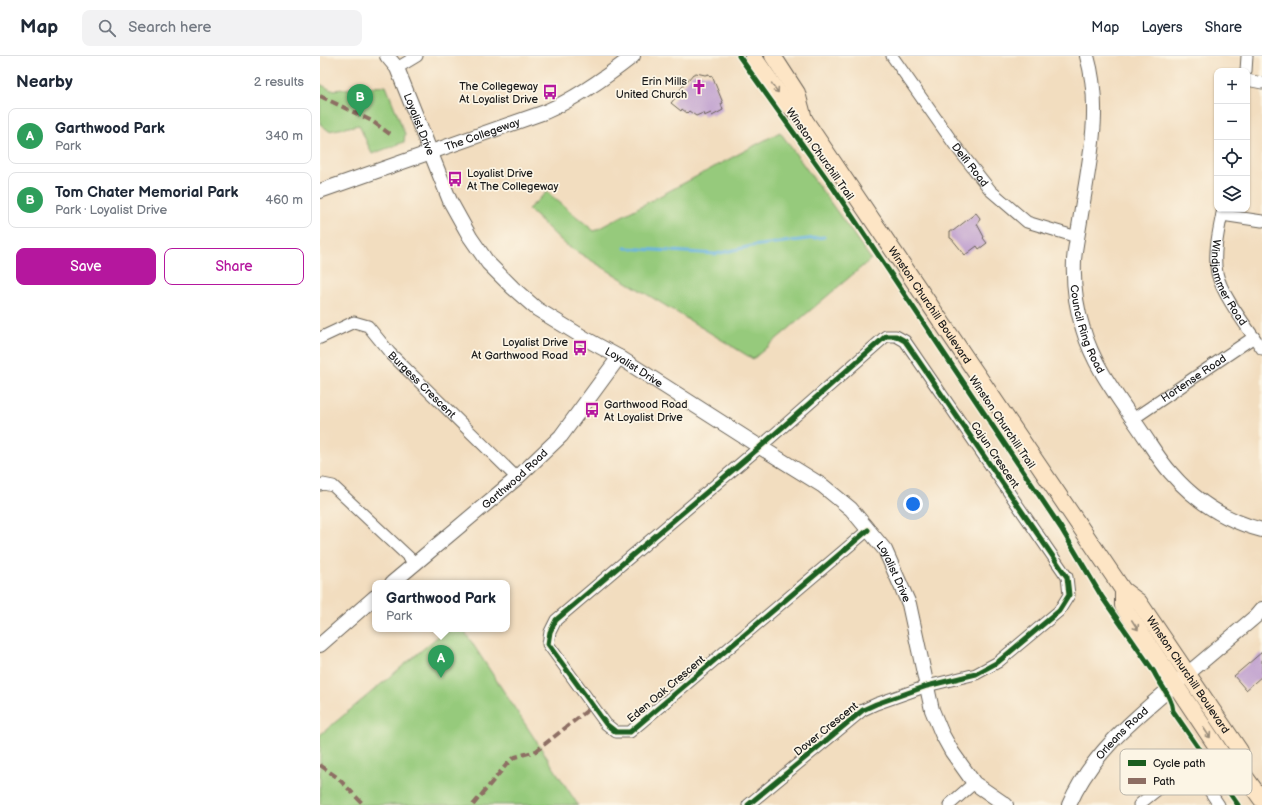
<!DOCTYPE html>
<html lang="en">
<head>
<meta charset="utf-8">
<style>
	:root { --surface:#fff; --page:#f2f2f3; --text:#1f2937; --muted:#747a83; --line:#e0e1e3; --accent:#b5179e }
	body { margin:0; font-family:"Balsamiq Sans",sans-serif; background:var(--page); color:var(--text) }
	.controls { position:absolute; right:12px; top:12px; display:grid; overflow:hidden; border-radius:8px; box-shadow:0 1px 3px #0004 }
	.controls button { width:36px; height:36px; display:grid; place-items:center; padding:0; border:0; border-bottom:1px solid var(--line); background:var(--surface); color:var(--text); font:20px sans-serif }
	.you { position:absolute; left:593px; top:448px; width:14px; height:14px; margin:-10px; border:3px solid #fff; border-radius:50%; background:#1a73e8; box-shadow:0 0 0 6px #1a73e833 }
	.badge { display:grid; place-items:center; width:26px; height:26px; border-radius:50%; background:var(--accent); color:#fff; font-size:13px; font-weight:700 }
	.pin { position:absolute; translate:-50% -33px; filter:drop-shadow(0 1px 2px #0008) }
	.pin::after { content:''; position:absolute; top:21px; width:14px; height:12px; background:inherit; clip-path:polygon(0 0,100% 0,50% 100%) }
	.popup { position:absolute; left:52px; top:524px; width:138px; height:52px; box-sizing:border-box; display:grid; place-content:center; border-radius:8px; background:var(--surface); filter:drop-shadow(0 1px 3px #0005); font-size:13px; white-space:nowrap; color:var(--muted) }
	.popup b { font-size:15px; color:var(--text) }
	.popup::after { content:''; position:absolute; left:50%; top:100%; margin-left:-8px; border:8px solid transparent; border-top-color:var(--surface) }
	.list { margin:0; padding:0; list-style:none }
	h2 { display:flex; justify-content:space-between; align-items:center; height:52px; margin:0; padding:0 16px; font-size:17px }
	h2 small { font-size:13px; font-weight:400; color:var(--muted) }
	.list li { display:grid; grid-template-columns:26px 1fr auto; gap:12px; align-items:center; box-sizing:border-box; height:56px; margin:0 8px 8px; padding:0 8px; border:1px solid var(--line); border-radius:8px }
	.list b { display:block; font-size:15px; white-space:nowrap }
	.list p { margin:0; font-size:13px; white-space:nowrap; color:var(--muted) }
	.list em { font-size:13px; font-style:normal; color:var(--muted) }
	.actions { display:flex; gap:8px; padding:12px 16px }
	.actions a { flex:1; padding:9px 0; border:1px solid var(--accent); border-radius:8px; text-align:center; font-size:14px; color:var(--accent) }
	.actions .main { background:var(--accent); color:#fff }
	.icon { flex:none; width:22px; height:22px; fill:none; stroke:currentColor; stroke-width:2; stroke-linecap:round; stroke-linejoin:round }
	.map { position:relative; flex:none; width:942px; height:749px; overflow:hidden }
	header { display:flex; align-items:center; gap:24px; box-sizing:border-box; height:56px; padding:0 20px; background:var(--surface); border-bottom:1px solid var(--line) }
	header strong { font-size:19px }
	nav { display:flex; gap:22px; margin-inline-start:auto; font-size:14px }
	.search { width:280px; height:36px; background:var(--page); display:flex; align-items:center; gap:10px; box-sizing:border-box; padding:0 14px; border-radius:8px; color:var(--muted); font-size:15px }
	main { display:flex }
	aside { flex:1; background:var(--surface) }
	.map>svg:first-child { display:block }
</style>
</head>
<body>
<header>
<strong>Map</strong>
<div class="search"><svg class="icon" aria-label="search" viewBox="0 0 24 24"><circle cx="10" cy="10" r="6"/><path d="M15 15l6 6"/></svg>Search here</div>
<nav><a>Map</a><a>Layers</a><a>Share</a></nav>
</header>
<main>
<aside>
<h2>Nearby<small>2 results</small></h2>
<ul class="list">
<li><span class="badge" style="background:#2e9e5b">A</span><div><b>Garthwood Park</b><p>Park</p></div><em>340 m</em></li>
<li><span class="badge" style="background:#2e9e5b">B</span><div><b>Tom Chater Memorial Park</b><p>Park · Loyalist Drive</p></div><em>460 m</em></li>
</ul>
<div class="actions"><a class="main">Save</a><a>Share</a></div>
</aside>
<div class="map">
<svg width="942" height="749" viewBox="0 0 942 749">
	<rect width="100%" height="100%" fill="#fcf5e5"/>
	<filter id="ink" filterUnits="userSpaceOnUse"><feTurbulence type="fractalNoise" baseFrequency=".025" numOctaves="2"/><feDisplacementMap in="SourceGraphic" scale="8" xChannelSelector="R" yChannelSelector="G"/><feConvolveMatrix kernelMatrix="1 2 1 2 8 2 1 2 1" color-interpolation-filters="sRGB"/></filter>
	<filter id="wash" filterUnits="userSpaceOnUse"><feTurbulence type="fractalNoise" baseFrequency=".012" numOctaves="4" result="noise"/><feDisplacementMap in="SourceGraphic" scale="16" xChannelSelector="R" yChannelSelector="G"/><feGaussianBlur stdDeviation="0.9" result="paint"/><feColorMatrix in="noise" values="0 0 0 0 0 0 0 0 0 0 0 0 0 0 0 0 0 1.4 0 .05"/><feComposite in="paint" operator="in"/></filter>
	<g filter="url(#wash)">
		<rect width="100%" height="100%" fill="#f2ddbf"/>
		<g fill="#96ca7b" stroke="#59734c">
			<polygon points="0,28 11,34 66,30 85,78 84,86 52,98 39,69 9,75 0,68"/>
			<polygon points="460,76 551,203 433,303 246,189 208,153 227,136 274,175"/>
			<polygon points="127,573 143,573 258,749 0,749 0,679"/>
		</g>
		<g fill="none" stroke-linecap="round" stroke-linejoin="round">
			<polyline stroke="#69b4e2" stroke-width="3" points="305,192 396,198 432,190 504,181"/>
		</g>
		<g id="blocks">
			<g fill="#c0a0cf">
				<polygon points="376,17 385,19 389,18 390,21 392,20 403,47 401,48 403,54 392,60 391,57 384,60 383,57 376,60 369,55 367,57 362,53 361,55 351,47 356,41 354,41 373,18 374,18"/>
				<polygon points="656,157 660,162 657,168 664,181 663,182 667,187 659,193 657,190 645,199 632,183 630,182 630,175 633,175"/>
				<polygon points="942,596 942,620 926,634 914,620"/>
			</g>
		</g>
	</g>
	<g filter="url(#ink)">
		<use href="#blocks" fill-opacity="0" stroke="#676055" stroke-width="1"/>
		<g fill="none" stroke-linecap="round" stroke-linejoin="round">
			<g stroke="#676055" stroke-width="13">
				<g id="minor">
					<path id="s1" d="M572 0 634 88 671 135 707 166 757 181"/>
					<polyline points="77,12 97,0"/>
					<polyline points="926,15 927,0"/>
					<polyline points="927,24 942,27"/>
					<path id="s2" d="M903 153C899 173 893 197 897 217 902 240 928 272 942 293"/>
					<polyline points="902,159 942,165"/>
					<path id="s3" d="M0 282 34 266 48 270 70 297 197 422"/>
					<path id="s4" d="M813 363 934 281"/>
					<polyline points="0,429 3,428 13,430 95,507"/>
					<polyline points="428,749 543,654 556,648 607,630 656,618 678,606 739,555 749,539 747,521 585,285 576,280 566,280 440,391 236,564 230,576 228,588 286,668 296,676 310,676 548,474"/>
					<polyline points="629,749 654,727"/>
					<polyline points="819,749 821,747 861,715 873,717 881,722 899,749"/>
				</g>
			</g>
			<g stroke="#676055" stroke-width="16">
				<g id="tertiary">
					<path id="s5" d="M67 0 77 12 130 145 150 181 168 207 193 232 217 253 266 283 299 301 440 391 503 430 531 453 565 494 589 548 612 654 622 678 632 696 654 727 686 749"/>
					<path id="s6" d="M767 0C783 55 768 110 760 165 758 178 755 191 754 204 753 227 756 251 763 273 774 312 801 345 823 378 832 391 840 405 851 417 875 445 907 465 942 474"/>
					<path id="s7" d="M0 135 225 56C257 42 285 22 313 0"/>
					<path id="s8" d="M72 527 197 422 241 380 299 301"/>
					<polyline points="0,589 55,541"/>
					<path id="s9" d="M749 749C771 698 813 664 854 629 882 606 909 583 936 560L942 553"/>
				</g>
			</g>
			<g stroke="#676055" stroke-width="18">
				<g id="secondary">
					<path id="s10" d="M433 0 465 46 484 63 803 534 819 546 920 695 918 711"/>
					<polyline points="453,0 477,37 484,63"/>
					<polyline points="803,534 803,550 907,706 918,711 942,744"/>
				</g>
			</g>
			<use href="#minor" stroke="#fff" stroke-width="11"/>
			<use href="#tertiary" stroke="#fff" stroke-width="14"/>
			<use href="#secondary" stroke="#fde5c5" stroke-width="16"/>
			<g stroke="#8d6e63" stroke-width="4" stroke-dasharray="8 4" stroke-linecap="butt">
				<polyline points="0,40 52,65 71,79"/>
				<polyline points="0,709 18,722 44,749"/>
				<polyline points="153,749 187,708 195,701 216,695 273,650"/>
			</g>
			<g stroke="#fcf5e5" stroke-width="8">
				<g id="cycleway">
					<path d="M419 0 514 133 741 472 782 541 834 616C840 629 852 641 853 655L918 749"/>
					<polyline points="428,749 543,654 556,648 607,630 656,618 678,606 739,555 749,539 747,521 585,285 576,280 566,280 440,391 236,564 230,576 228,588 286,668 296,676 310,676 548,474"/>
				</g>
			</g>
			<use href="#cycleway" stroke="#1b5e20" stroke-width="5"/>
		</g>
		<defs><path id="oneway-shaft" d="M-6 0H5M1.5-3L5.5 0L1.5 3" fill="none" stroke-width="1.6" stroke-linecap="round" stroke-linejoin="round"/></defs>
		<g stroke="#988b79">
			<use href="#oneway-shaft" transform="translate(455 32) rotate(55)"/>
			<use href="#oneway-shaft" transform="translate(815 569) rotate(57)"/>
			<use href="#oneway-shaft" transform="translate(887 677) rotate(56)"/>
		</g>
	</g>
	<defs>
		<g id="church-bare" transform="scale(1.2)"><path d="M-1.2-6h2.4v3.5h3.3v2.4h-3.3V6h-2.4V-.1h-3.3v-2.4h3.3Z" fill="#b5179e" stroke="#fcf5e5" stroke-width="2.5" paint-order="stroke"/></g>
		<g id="bus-bare" transform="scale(1.2)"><path d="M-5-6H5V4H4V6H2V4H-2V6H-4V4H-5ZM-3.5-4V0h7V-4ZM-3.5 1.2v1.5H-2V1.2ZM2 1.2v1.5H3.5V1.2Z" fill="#b5179e" stroke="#fcf5e5" stroke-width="2.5" paint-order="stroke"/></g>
	</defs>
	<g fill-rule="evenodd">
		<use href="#church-bare" x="379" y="31"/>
		<use href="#bus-bare" x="230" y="36"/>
		<use href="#bus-bare" x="135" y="123"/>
		<use href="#bus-bare" x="260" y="292"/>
		<use href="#bus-bare" x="272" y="354"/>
	</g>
	<g text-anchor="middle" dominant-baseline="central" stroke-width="3.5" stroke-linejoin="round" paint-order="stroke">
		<g font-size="11" fill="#1c1c1c" stroke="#fcf5e5" text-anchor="end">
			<text x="367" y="25">Erin Mills<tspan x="367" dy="13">United Church</tspan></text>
			<text x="218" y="30">The Collegeway<tspan x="218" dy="13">At Loyalist Drive</tspan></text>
			<text x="147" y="117" text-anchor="start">Loyalist Drive<tspan x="147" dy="13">At The Collegeway</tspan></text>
			<text x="248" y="286">Loyalist Drive<tspan x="248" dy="13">At Garthwood Road</tspan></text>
			<text x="284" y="348" text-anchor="start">Garthwood Road<tspan x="284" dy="13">At Loyalist Drive</tspan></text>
		</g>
		<g font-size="11" fill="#1c1c1c" stroke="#fcf5e5">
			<text stroke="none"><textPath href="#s5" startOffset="76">Loyalist Drive</textPath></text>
			<text stroke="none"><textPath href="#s7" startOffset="172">The Collegeway</textPath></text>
			<text transform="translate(500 98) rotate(55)">Winston Churchill Trail</text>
			<text stroke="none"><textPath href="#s1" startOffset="134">Delfi Road</textPath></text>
			<text stroke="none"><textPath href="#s2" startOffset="77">Windjammer Road</textPath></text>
			<text stroke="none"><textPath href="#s10" startOffset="306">Winston Churchill Boulevard</textPath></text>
			<text stroke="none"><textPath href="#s6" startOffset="277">Council Ring Road</textPath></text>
			<text stroke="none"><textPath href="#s5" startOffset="412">Loyalist Drive</textPath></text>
			<text stroke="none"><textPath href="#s4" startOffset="73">Hortense Road</textPath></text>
			<text stroke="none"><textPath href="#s3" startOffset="132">Burgess Crescent</textPath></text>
			<text transform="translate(682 366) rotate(56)">Winston Churchill Trail</text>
			<text transform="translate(675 399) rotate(56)">Cajun Crescent</text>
			<text stroke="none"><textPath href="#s8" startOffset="161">Garthwood Road</textPath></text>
			<text stroke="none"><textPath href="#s5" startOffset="748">Loyalist Drive</textPath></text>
			<text stroke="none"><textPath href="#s10" startOffset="758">Winston Churchill Boulevard</textPath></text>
			<text transform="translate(346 633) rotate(-40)">Eden Oak Crescent</text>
			<text transform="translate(506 673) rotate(-39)">Dover Crescent</text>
			<text stroke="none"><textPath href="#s9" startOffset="90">Orleans Road</textPath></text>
		</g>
	</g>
	<rect x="800" y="693" width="132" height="46" rx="6" fill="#fcf5e5" stroke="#b9b4a9" stroke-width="1"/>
	<rect x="808" y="704" width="18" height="6" fill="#1b5e20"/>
	<rect x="808" y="722" width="18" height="6" fill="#8d6e63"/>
	<g font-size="11" fill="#1c1c1c">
		<text x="833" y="711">Cycle path</text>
		<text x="833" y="729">Path</text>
	</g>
</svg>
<div class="controls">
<button>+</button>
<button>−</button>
<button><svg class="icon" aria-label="locate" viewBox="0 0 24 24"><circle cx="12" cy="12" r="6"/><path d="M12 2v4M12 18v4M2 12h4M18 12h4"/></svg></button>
<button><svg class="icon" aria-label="layers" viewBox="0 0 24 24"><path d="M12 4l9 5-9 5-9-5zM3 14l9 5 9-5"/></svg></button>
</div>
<div class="you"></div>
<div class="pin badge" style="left:121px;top:622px;background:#2e9e5b">A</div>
<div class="popup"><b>Garthwood Park</b>Park</div>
<div class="pin badge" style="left:40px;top:61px;background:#2e9e5b">B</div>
</div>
</main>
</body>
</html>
